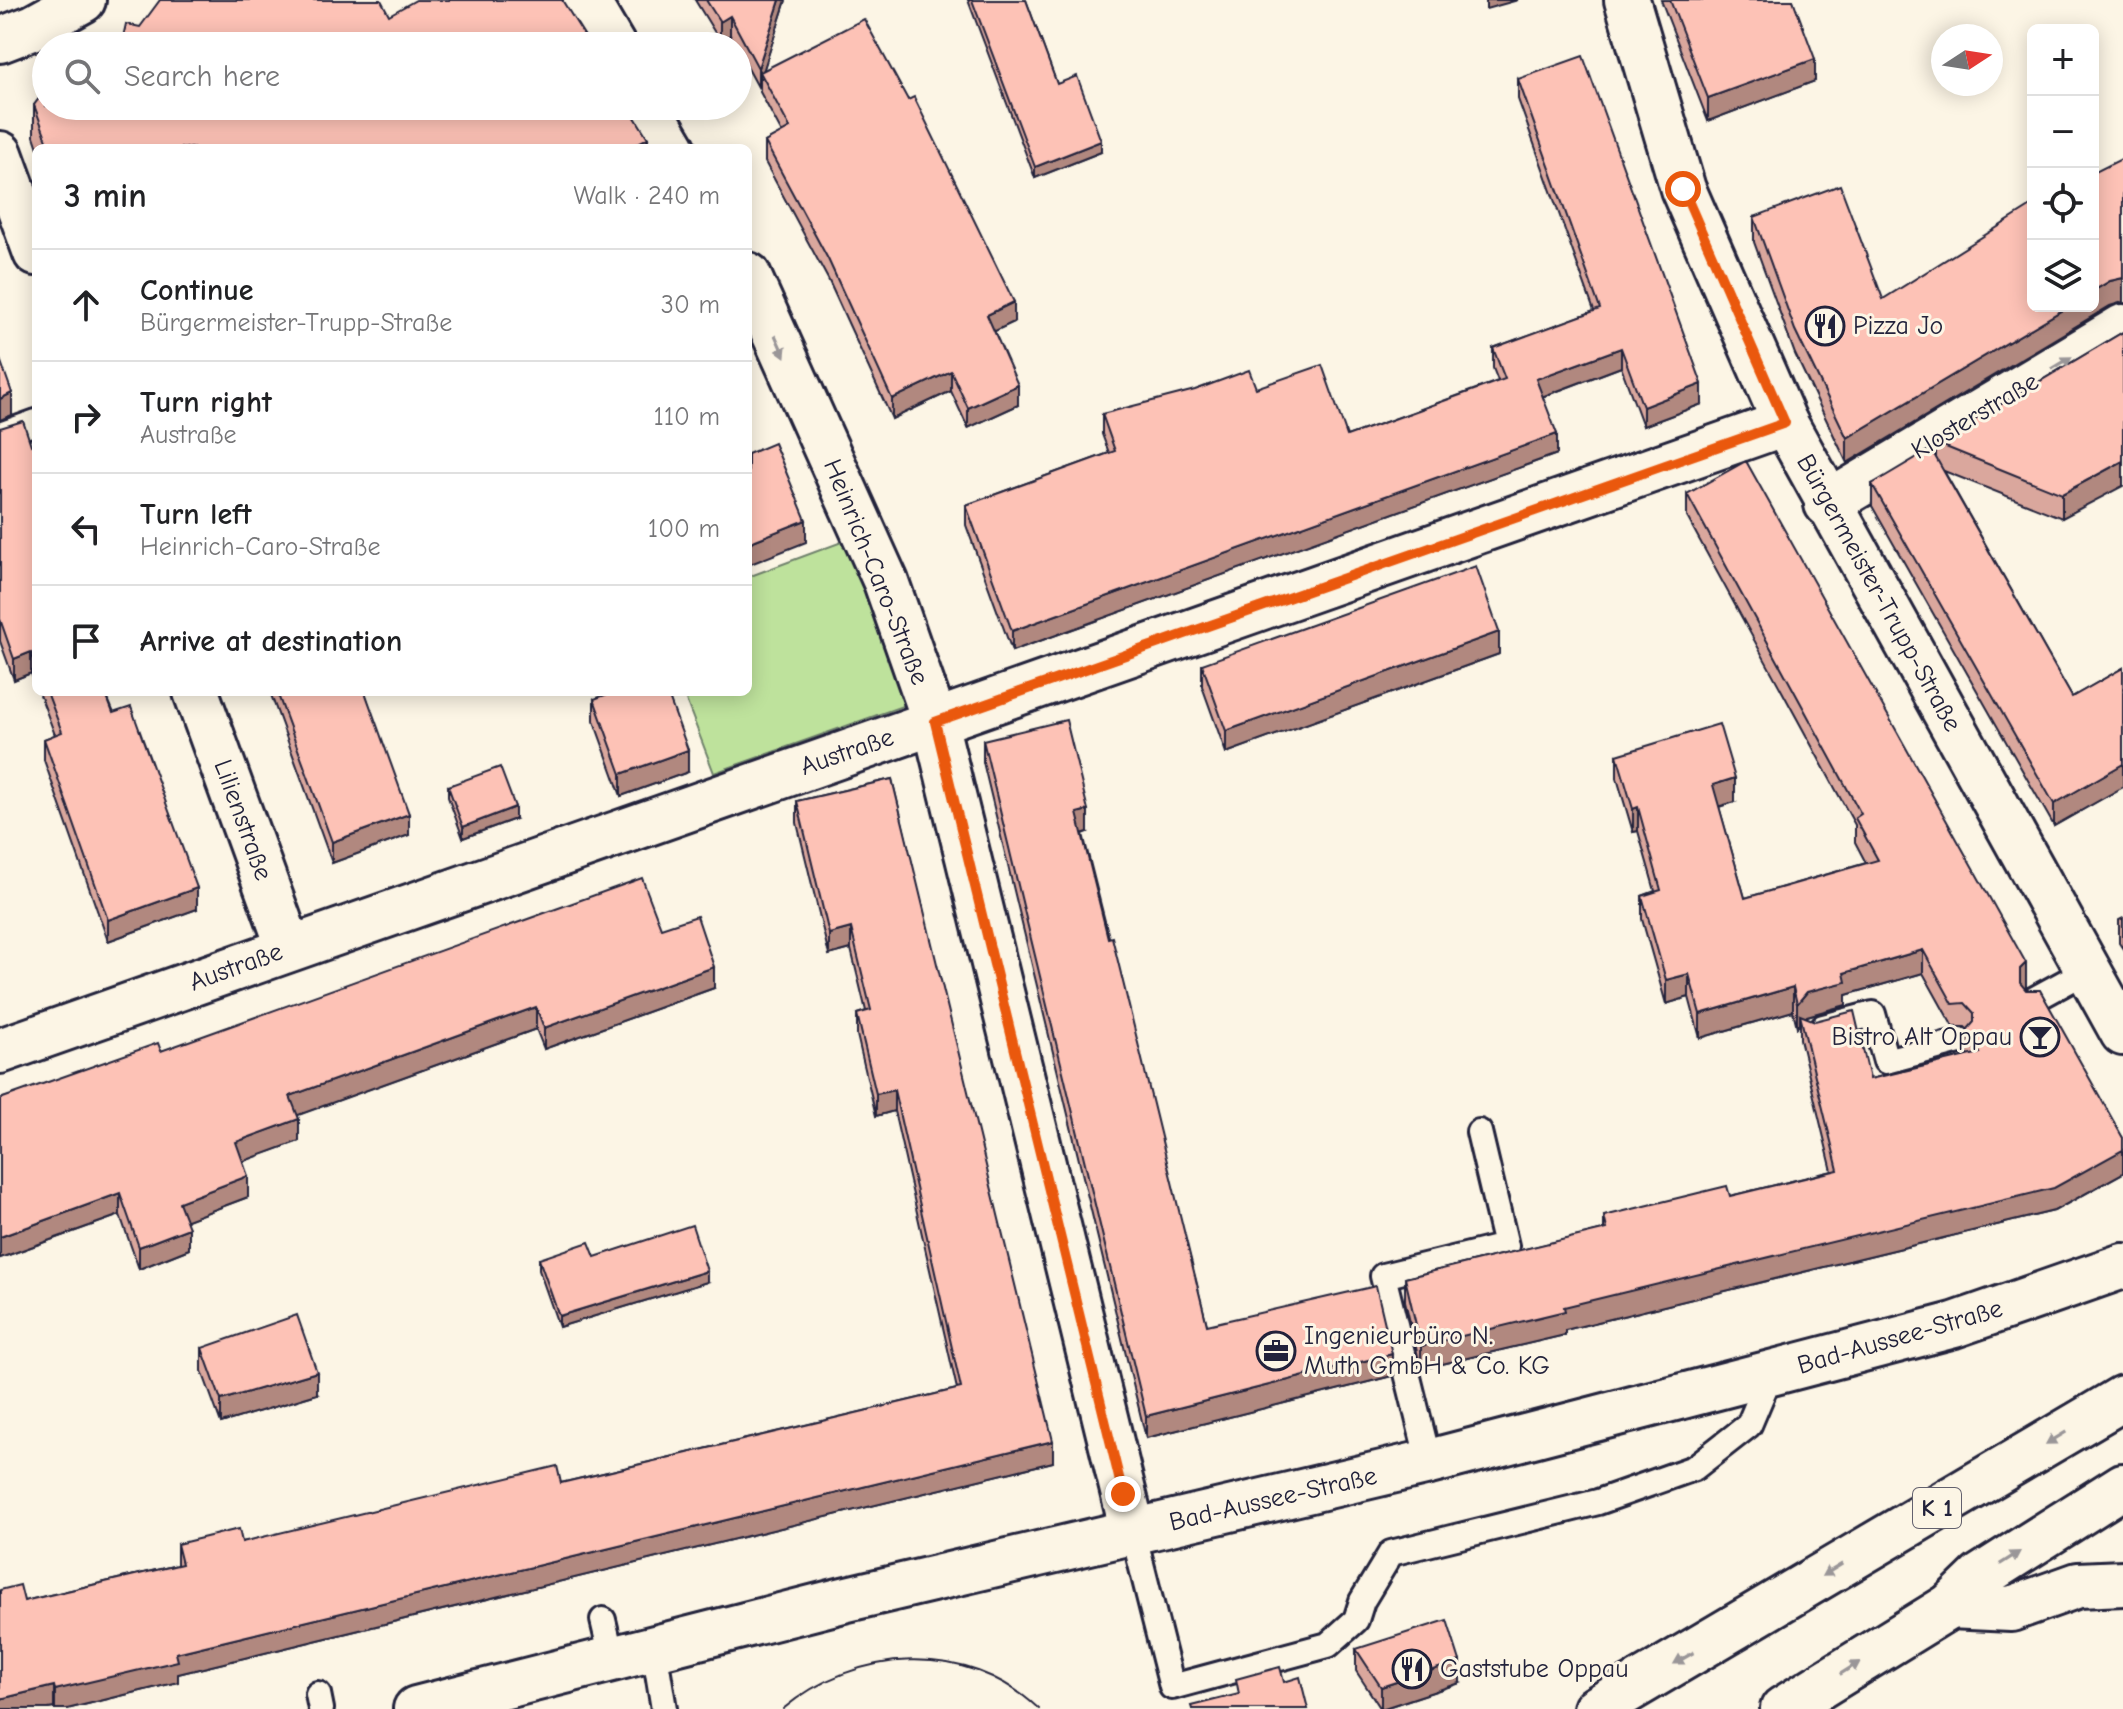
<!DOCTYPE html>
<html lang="en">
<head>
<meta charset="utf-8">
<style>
	:root { --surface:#fff; --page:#f6f6f6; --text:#202124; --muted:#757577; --line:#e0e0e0 }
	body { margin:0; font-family:"Comic Neue",sans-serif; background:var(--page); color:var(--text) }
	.controls { position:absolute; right:24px; top:24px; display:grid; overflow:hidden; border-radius:12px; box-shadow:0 4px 20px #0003 }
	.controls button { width:72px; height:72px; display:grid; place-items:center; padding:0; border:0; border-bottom:2px solid var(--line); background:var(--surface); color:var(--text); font:40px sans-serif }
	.compass { position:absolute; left:1931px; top:24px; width:72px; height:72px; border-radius:50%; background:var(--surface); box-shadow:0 4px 20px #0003; rotate:78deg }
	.stop { position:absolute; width:24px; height:24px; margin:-18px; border:6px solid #ea580c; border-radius:50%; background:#fff }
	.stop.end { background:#ea580c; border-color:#fff; box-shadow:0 2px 8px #0008 }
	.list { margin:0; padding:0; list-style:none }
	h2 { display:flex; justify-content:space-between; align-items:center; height:104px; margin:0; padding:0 32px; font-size:34px }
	h2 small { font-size:26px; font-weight:400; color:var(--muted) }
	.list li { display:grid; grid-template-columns:52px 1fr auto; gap:24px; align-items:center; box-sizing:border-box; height:112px; padding:0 32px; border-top:2px solid var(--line) }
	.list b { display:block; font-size:30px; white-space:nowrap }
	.list p { margin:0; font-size:26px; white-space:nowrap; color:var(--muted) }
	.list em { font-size:26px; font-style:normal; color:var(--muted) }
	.icon { flex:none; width:44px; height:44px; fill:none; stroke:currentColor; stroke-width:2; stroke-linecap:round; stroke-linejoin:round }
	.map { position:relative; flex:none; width:2123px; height:1709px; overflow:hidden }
	.search { position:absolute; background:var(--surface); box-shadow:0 4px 20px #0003; left:32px; top:32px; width:720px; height:88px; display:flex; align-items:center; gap:20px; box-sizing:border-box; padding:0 28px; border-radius:44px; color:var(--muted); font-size:30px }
	.panel { position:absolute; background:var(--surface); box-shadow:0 4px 20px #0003; left:32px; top:144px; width:720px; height:552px; border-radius:12px }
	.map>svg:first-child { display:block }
</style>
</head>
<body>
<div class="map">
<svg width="2123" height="1709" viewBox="0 0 2123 1709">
	<rect width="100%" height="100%" fill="#fcf5e5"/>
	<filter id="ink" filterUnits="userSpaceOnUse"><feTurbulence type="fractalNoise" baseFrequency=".0125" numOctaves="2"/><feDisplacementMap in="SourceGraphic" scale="16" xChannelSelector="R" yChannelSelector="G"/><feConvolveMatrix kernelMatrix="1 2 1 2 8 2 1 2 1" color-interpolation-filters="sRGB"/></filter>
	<g filter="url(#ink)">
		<polygon fill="#bee29c" stroke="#70826c" stroke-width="2" points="847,540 911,703 714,773 683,692 748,692 748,577"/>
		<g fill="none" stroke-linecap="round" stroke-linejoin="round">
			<g stroke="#22223b" stroke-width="30">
				<g id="service">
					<polyline points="0,435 36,422"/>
					<polyline points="2033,1000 2088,970"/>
					<polyline points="1823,1027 1873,1014 1886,1061 1960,1041"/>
					<polyline points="1429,1462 1383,1276 1506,1246 1479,1132"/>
					<polyline points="1133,1532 1172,1687 1328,1645 1356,1620 1362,1601 1391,1553 1598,1502 1694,1468 1749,1425 1771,1373"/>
					<polyline points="603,1620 612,1658"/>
					<polyline points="654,1648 664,1709"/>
					<polyline points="318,1694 321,1709"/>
				</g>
			</g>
			<g stroke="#22223b" stroke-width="50">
				<g id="minor">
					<polyline points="586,0 613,46"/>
					<polyline points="1627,0 1683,189 1785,423 2123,1033"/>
					<polyline points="0,40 34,27 83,0"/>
					<polyline points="648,106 673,148"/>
					<polyline points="0,154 36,253"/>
					<polyline points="748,275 886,582 935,722 1133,1532"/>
					<polyline points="1827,504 2123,327"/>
					<polyline points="196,692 289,948"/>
					<polyline points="0,1051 1785,423"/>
					<polyline points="416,1709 843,1600 1429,1462 1771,1373 1954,1325 2123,1266"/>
				</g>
			</g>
			<g stroke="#22223b" stroke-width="50">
				<g id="trunk">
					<polyline points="1950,1606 2011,1609 2078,1585 2123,1583"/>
					<polyline points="1596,1709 2123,1398"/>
					<polyline points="1783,1709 1950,1606 1981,1576 2123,1486"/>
				</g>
			</g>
			<use href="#service" stroke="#fcf5e5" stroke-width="24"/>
			<use href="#minor" stroke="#fcf5e5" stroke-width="44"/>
			<use href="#trunk" stroke="#fcf5e5" stroke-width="44"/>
			<path stroke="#22223b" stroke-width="2" d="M783 1709C856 1648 966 1640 1039 1709"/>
		</g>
		<g fill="#daa79d" stroke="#22223b" stroke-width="2" fill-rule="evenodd">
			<polygon points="695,0 786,0 763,71 1014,322 994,331 1018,405 968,428 951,391 892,419 828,279 765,162 765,142 782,133 760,92 760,79 758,87 738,50 738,46 736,46 730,35 720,41"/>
			<polygon points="968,0 1026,0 1057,84 1101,152 1035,178"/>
			<polygon points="1661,0 1793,0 1815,81 1708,121"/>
			<polygon points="1518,79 1702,404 1643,426 1621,367 1542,397 1557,454 1012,651 966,525 966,505 1109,453 1102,434 1102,414 1256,388 1347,436 1498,381 1493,368 1493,348 1594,311 1518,99"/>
			<polygon points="34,105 648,148 38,148 34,136"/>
			<polygon points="1754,217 1883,299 2110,306 1847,463 1795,354 1754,242"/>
			<polygon points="2123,332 2062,518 1944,471 2072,697 2123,668 2123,787 2054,826 1872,506 1872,484 1936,457 1936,443"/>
			<polygon points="0,428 31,445 36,444 36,685 31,673 14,680 0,641"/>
			<path d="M1687 494 2026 987 2024 988 2123 1138V1173L2054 1211 1565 1330V1335L1421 1369 1405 1301V1278L1604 1230V1216L1730 1196 1832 1171 1800 1039V1024L1797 1027 1793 1011 1700 1038 1689 997 1666 1004 1642 919V896L1655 891 1638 831 1633 832 1617 778V755L1735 802 1719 807 1745 898 1866 863 1855 842V825L1687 517ZM1923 973 1953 1027H1965L1968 1030 1967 1054 1969 1056 1870 1079 1806 1018 1807 1016 1846 1005V995Z"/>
			<polygon points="1499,654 1226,753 1202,686 1202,664"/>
			<polygon points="39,692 105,692 197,909 108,941 44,760 44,739 55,735"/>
			<polygon points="270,692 365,692 409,835 332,863"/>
			<polygon points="594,699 688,772 621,796 594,721"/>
			<polygon points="983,740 1088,832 1083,834 1207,1325 1392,1376 1146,1438 983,762"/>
			<polygon points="892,779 1053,1462 178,1674 178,1682 67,1709 54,1709 54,1708 48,1709 0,1709 24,1601 177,1565 177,1544 242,1542 561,1483 957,1389 894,1111 876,1116 857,1035 857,1014 866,1011 851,949 829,955 797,823 797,801"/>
			<polygon points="448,786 515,819 463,838 448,797"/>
			<polygon points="2123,918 2123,949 2119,943 2119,920"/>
			<polygon points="661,928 714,988 544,1049 536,1029 297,1115 299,1141 243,1161 248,1197 186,1220 189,1249 139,1269 120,1215 0,1258 0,1099 161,1051"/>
			<polygon points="595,1257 707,1282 559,1327 539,1270 539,1259"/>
			<polygon points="202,1348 317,1394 221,1423 202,1371"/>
			<polygon points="1356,1649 1460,1683 1381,1709 1356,1671"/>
		</g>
		<g fill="#b1887f" stroke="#22223b" stroke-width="2">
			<polygon points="780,0 786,0 762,75 760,72 760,79 758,87 758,68"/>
			<polygon points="1486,0 1518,0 1486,9"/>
			<polygon points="730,16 730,35 720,41 720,22"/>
			<polygon points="1815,59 1815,81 1708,121 1708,98"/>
			<polygon points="648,138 648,148 636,148 636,144"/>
			<polygon points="1101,141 1101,152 1035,178 1035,167"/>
			<polygon points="2123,278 2123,302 2110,306 1847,463 1847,438 2069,306 2093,306 2093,291 2110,281"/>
			<polygon points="1014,302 1014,322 987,335 987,315"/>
			<polygon points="1621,348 1621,367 1536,399 1536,379"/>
			<polygon points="951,371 951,391 892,419 892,399"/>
			<polygon points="1702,384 1702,404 1643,426 1643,407"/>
			<polygon points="1018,385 1018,405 968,428 968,408"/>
			<polygon points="12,393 12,415 0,420 0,399"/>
			<polygon points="1557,434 1557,454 1012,651 1012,631"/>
			<polygon points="2123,461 2123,486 2062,518 2062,494"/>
			<polygon points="806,520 806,542 748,565 748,543"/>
			<polygon points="1499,632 1499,654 1226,753 1226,731"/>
			<polygon points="31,652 31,673 14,680 14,659"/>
			<polygon points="688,750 688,772 621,796 621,774"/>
			<polygon points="2123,764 2123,787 2054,826 2054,804"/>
			<polygon points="1735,778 1735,802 1713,808 1713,785"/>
			<polygon points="515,807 515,819 463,838 463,827"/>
			<polygon points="1638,807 1638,831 1633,832 1633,809"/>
			<polygon points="1088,810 1088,832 1077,835 1077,813"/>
			<polygon points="409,814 409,835 332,863 332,842"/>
			<polygon points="197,888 197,909 108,941 108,920"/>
			<polygon points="851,928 851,949 829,955 829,934"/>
			<polygon points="1923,950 1923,973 1846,995 1846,1005 1807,1016 1802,1022 1800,1015 1800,1024 1797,1027 1797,1004 1807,992 1844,973"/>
			<polygon points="2026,963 2026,987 2020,993 2020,969"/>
			<polygon points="714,967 714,988 544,1049 544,1028"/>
			<polygon points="1689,974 1689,997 1666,1004 1666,980"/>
			<polygon points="1793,987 1793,1011 1700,1038 1700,1014"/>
			<polygon points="536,1007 536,1029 290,1118 290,1096"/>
			<polygon points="894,1090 894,1111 876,1116 876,1094"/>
			<polygon points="299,1119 299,1141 236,1164 236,1142"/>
			<polygon points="2123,1150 2123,1173 2054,1211 1565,1330 1565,1335 1421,1369 1421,1346"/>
			<polygon points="248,1176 248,1197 179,1223 179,1202"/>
			<polygon points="120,1193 120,1215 0,1258 0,1237"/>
			<polygon points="189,1228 189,1249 139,1269 139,1247"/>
			<polygon points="707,1271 707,1282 559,1327 559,1316"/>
			<polygon points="1392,1354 1392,1376 1146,1438 1146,1416"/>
			<polygon points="317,1372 317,1394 221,1423 221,1400"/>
			<polygon points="1053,1441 1053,1462 178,1674 178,1682 67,1709 55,1709 55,1690 176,1653"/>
			<polygon points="1460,1661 1460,1683 1381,1709 1381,1687"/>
			<polygon points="54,1686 54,1708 48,1709 0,1709 0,1699"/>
		</g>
		<g fill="#fdc2b6" stroke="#22223b" stroke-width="2">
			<polygon points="160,0 381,0 389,15 416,0 562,0 591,46 121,46 126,24 140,27"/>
			<polygon points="706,0 780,0 758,68 730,16 720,22"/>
			<polygon points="972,0 1026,0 1057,84 1077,76 1101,141 1035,167"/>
			<polygon points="1670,0 1793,0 1815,59 1708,98"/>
			<polygon points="864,19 908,100 914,97 1014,302 987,315 1018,385 968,408 951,371 892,399 828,259 765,142 790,128 760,72"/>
			<polygon points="1583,56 1702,384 1643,407 1621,348 1536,379 1557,434 1012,631 966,505 1115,451 1102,414 1195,390 1249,370 1256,388 1322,365 1347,436 1505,379 1493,348 1600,309 1518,79"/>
			<polygon points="46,89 46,106 628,106 648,138 636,144 639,148 50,148 34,105"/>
			<polygon points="2123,158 2123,278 2110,281 2093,291 2093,173"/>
			<polygon points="1840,185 1883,299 2033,205 2033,306 2069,306 1847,438 1795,330 1754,217"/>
			<polygon points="2123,332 2123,461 2062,494 1936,443"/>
			<polygon points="0,359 12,393 0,399"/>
			<polygon points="23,421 31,445 36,443 36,664 31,652 14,659 0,619 0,428"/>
			<polygon points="774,443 806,520 748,543 748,454"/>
			<polygon points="1931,449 2072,697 2123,668 2123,764 2054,804 1872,484"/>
			<polygon points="1746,461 2026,963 2020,969 2020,983 2026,990 2040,990 2123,1138 2123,1150 2054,1188 1564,1307 1565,1311 1421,1346 1405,1278 1607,1229 1604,1216 1727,1186 1730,1196 1838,1170 1800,1015 1815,1021 1854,1011 1870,1079 1980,1053 1967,1030 1974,1022 1974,1013 1965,1003 1953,1004 1923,950 1844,973 1846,982 1807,992 1797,1004 1793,987 1700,1014 1689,974 1666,980 1642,896 1661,890 1638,807 1633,809 1617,755 1719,724 1735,778 1713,785 1745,898 1878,860 1855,818 1861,814 1687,494"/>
			<polygon points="1476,566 1499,632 1226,731 1202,664"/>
			<polygon points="47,692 105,692 113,713 131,707 197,888 108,920 44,739 62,732"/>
			<polygon points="277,692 365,692 409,814 332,842"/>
			<polygon points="613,692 667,692 688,750 621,774 594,699"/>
			<polygon points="1066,720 1088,810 1077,813 1108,938 1112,937 1207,1325 1376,1286 1392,1354 1146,1416 983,740"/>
			<polygon points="500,767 515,807 463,827 448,786"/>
			<polygon points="892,779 1053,1441 176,1653 178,1661 55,1690 54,1686 0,1699 0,1590 20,1585 24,1601 182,1564 177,1544 239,1529 242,1542 557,1466 561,1483 961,1388 894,1090 876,1094 857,1014 871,1010 851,928 829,934 797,801"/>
			<polygon points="642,878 661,928 697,916 714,967 544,1028 536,1007 290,1096 299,1119 236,1142 248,1176 179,1202 189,1228 139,1247 120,1193 0,1237 0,1099 158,1043 161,1051"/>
			<polygon points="692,1225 707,1271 559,1316 539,1259 589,1242 595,1257"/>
			<polygon points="297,1315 317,1372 221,1400 202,1348"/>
			<polygon points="1447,1620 1460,1661 1381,1687 1356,1649"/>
			<polygon points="1280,1667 1284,1682 1300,1677 1308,1709 1192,1709 1191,1706 1239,1694 1236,1679"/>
		</g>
		<defs><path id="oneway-solid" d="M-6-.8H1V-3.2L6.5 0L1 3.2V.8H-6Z" transform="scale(2)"/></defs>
		<g fill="#9a9698">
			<use href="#oneway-solid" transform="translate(780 346) rotate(66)"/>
			<use href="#oneway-solid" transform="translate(2062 363) rotate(-31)"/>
			<use href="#oneway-solid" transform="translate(2056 1438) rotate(149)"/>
			<use href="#oneway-solid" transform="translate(2010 1558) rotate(-32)"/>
			<use href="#oneway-solid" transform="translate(1832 1570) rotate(149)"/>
			<use href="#oneway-solid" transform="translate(1684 1658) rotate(150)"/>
			<use href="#oneway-solid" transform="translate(1850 1668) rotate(-32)"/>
		</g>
	</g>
	<g fill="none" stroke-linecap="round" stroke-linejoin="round" filter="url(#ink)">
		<polyline stroke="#ea580c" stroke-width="10" points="1123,1494 935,722 1785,423 1683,189"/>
	</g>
	<defs>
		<g id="restaurant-ring" transform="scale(2)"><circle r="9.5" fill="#fcf5e5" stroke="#22223b" stroke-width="1.5"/><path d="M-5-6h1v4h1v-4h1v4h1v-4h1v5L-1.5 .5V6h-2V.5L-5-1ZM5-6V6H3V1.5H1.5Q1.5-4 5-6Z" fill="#22223b"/></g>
		<g id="bar-ring" transform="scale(2)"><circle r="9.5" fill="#fcf5e5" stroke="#22223b" stroke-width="1.5"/><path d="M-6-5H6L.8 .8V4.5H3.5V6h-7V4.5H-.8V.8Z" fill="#22223b"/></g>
		<g id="office-ring" transform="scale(2)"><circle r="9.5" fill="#fcf5e5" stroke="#22223b" stroke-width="1.5"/><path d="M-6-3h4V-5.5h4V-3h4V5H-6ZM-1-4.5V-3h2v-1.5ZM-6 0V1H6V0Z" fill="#22223b"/></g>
	</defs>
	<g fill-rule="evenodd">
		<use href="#restaurant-ring" x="1825" y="326"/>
		<use href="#bar-ring" x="2040" y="1037"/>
		<use href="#office-ring" x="1276" y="1351"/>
		<use href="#restaurant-ring" x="1412" y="1669"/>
	</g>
	<g text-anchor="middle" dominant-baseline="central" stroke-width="6" stroke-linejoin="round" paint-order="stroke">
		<rect fill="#fcf5e5" stroke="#63616e" stroke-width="2" x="1913" y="1488" width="48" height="40" rx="6"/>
		<g font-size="24" font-weight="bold" fill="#22223b">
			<text x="1937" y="1508">K 1</text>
		</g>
		<g font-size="26" fill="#22223b" stroke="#fcf5e5" text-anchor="start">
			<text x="1853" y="326">Pizza Jo</text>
			<text x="2012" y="1037" text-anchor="end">Bistro Alt Oppau</text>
			<text x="1304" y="1336">Ingenieurbüro N.<tspan x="1304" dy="30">Muth GmbH &amp; Co. KG</tspan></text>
			<text x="1440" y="1669">Gaststube Oppau</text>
		</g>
		<g font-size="26" fill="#22223b" stroke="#fcf5e5">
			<text transform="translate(1975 416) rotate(-31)">Klosterstraße</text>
			<text transform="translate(876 572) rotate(68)">Heinrich-Caro-Straße</text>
			<text transform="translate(1879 593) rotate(61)">Bürgermeister-Trupp-Straße</text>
			<text transform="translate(847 752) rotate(-19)">Austraße</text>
			<text transform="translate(243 820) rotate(70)">Lilienstraße</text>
			<text transform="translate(236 967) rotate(-20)">Austraße</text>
			<text transform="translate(1900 1337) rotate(-16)">Bad-Aussee-Straße</text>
			<text transform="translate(1273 1499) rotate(-13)">Bad-Aussee-Straße</text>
		</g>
	</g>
</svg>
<div class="controls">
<button>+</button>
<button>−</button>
<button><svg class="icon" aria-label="locate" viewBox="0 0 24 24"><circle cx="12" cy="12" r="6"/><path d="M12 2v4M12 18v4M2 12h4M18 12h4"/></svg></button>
<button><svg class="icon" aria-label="layers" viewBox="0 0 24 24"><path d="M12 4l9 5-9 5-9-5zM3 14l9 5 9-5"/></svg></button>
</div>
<svg class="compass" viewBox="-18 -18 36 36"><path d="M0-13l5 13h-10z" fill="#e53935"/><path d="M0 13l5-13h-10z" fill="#757577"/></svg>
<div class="stop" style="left:1683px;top:189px"></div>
<div class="stop end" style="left:1123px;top:1494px"></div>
<div class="search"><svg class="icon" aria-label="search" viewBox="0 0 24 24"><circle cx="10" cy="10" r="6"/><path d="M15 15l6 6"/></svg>Search here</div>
<section class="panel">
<h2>3 min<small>Walk · 240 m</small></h2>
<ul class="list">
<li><svg class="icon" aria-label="ahead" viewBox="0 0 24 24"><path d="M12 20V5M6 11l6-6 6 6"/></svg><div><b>Continue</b><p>Bürgermeister-Trupp-Straße</p></div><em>30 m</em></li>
<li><svg class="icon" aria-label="right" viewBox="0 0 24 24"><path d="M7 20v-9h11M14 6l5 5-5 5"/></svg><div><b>Turn right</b><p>Austraße</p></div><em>110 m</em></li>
<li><svg class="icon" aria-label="left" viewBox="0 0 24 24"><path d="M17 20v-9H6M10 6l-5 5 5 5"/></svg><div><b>Turn left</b><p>Heinrich-Caro-Straße</p></div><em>100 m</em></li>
<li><svg class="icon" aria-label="arrive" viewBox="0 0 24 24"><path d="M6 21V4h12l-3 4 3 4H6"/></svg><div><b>Arrive at destination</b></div></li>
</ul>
</section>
</div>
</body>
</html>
